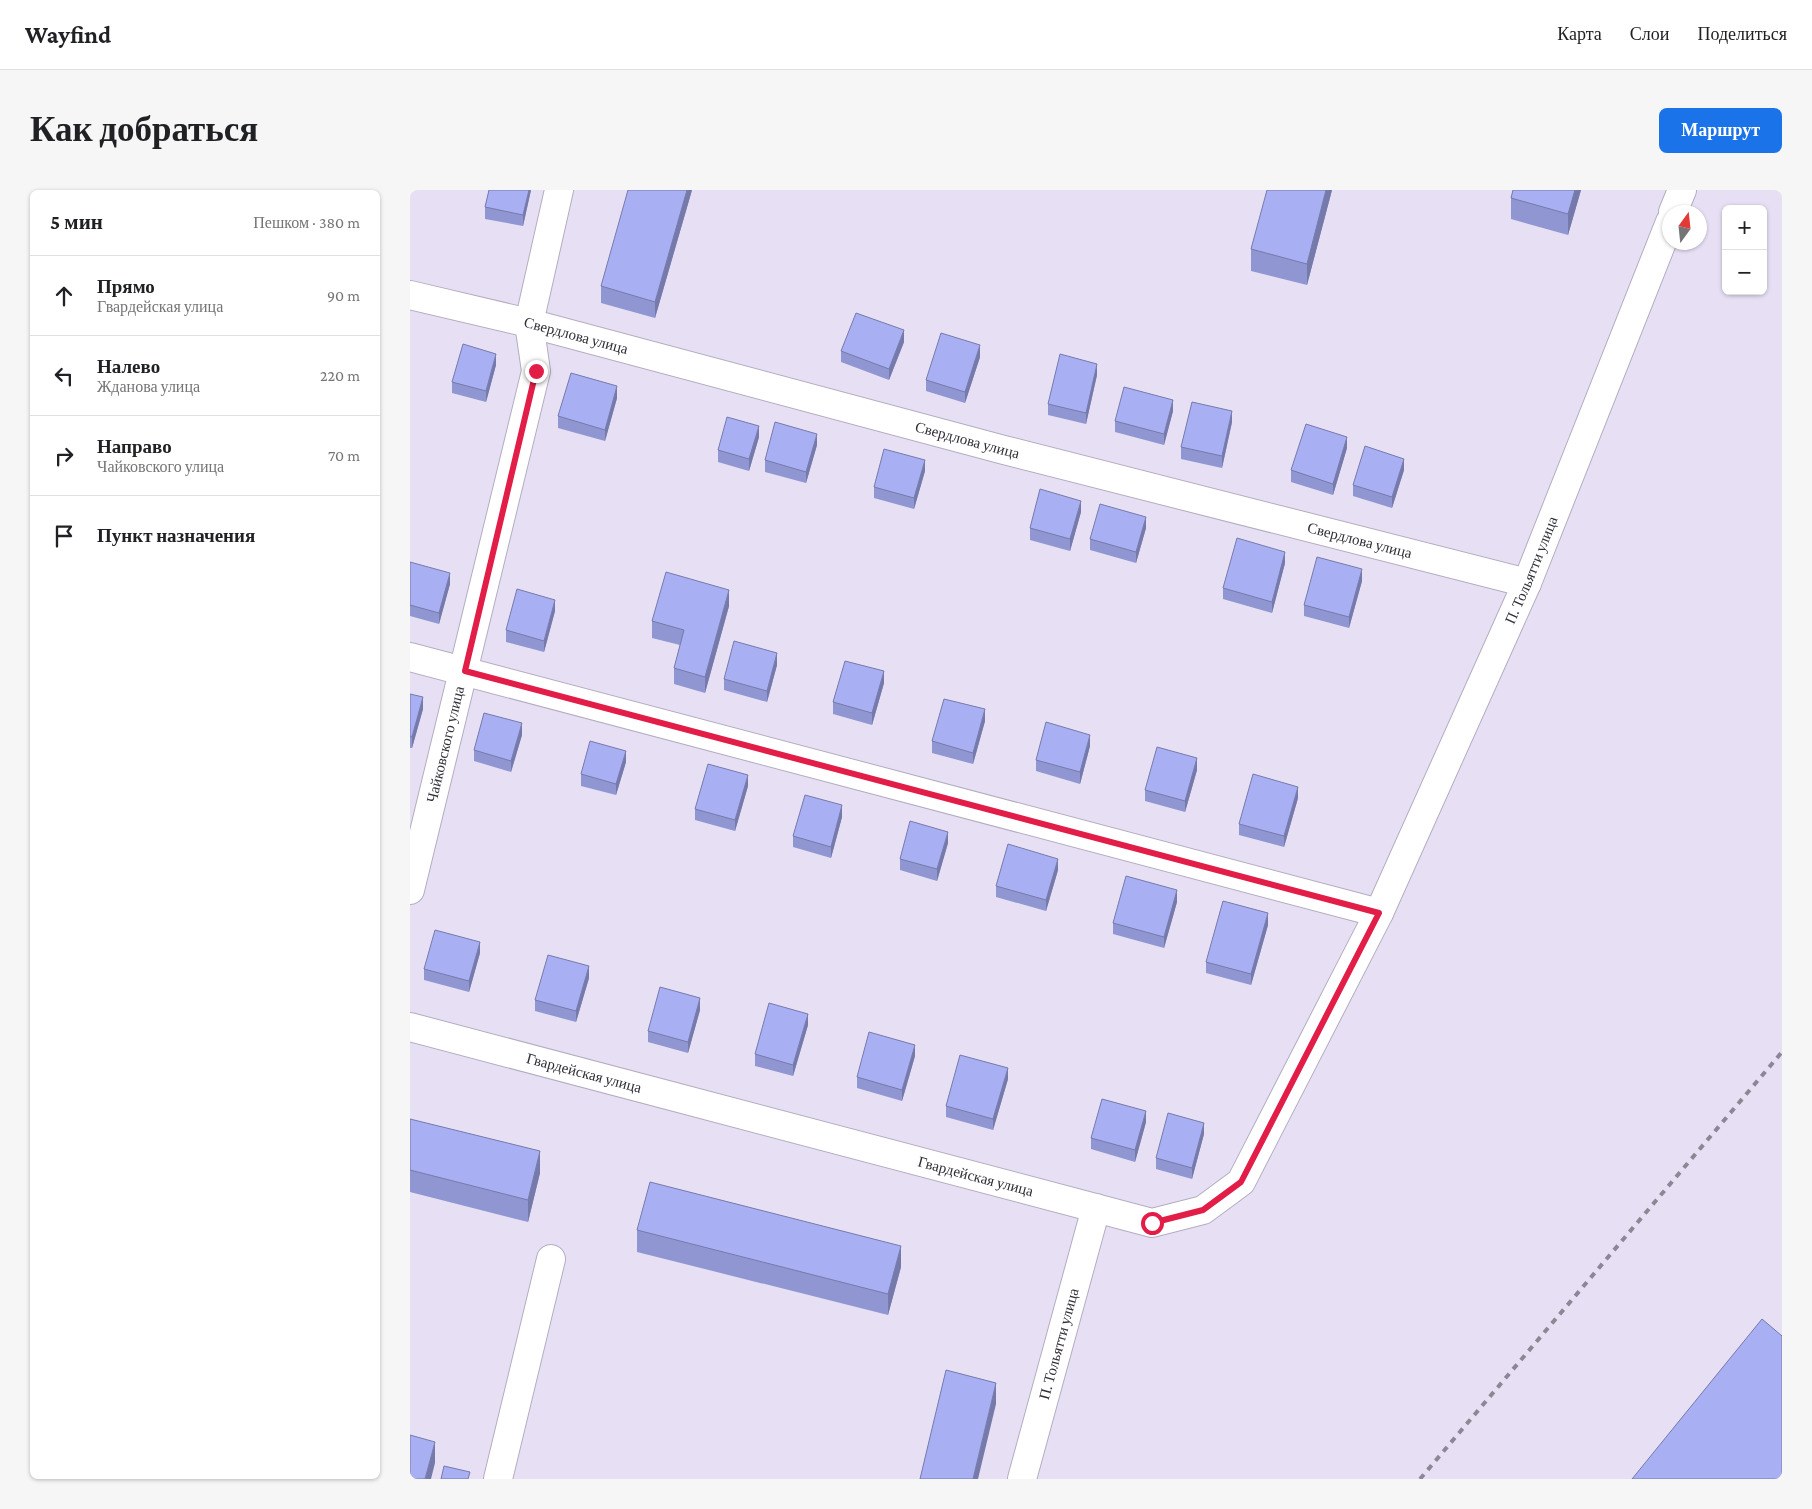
<!DOCTYPE html>
<html lang="ru">
<head>
<meta charset="utf-8">
<style>
	:root { --surface:#fff; --page:#f6f6f6; --text:#202124; --muted:#757577; --line:#e0e0e0; --accent:#1a73e8 }
	body { margin:0; font-family:"Crimson Pro",serif; background:var(--page); color:var(--text) }
	.controls { position:absolute; right:15px; top:15px; display:grid; overflow:hidden; border-radius:8px; box-shadow:0 1px 4px #0004 }
	.controls button { width:45px; height:45px; display:grid; place-items:center; padding:0; border:0; border-bottom:1px solid var(--line); background:var(--surface); color:var(--text); font:25px sans-serif }
	.compass { position:absolute; left:1252px; top:15px; width:45px; height:45px; border-radius:50%; background:var(--surface); box-shadow:0 1px 4px #0004; rotate:15deg }
	.stop { position:absolute; width:15px; height:15px; margin:-11px; border:4px solid #e11d48; border-radius:50%; background:#fff }
	.stop.end { background:#e11d48; border-color:#fff; box-shadow:0 1px 5px #0008 }
	.list { margin:0; padding:0; list-style:none }
	h2 { display:flex; justify-content:space-between; align-items:center; height:65px; margin:0; padding:0 20px; font-size:21px }
	h2 small { font-size:16px; font-weight:400; color:var(--muted) }
	.list li { display:grid; grid-template-columns:32px 1fr auto; gap:15px; align-items:center; box-sizing:border-box; height:80px; padding:0 20px; border-top:1px solid var(--line) }
	.list b { display:block; font-size:19px; white-space:nowrap }
	.list p { margin:0; font-size:16px; white-space:nowrap; color:var(--muted) }
	.list em { font-size:16px; font-style:normal; color:var(--muted) }
	.icon { flex:none; width:28px; height:28px; fill:none; stroke:currentColor; stroke-width:2; stroke-linecap:round; stroke-linejoin:round }
	.map { position:relative; flex:none; width:1372px; height:1289px; overflow:hidden; border-radius:8px }
	header { display:flex; align-items:center; gap:30px; box-sizing:border-box; height:70px; padding:0 25px; background:var(--surface); border-bottom:1px solid var(--line) }
	header strong { font-size:24px }
	nav { display:flex; gap:28px; margin-inline-start:auto; font-size:18px }
	.intro { display:flex; align-items:center; justify-content:space-between; box-sizing:border-box; height:120px; padding:0 30px }
	h1 { margin:0; font-size:35px }
	.button { padding:12px 22px; border-radius:8px; background:var(--accent); color:#fff; font-size:18px; font-weight:700 }
	main { display:flex; gap:30px; padding:0 30px }
	aside { flex:1; background:var(--surface); border-radius:8px; box-shadow:0 1px 4px #0004 }
	.map>svg:first-child { display:block }
</style>
</head>
<body>
<header>
<strong>Wayfind</strong>
<nav><a>Карта</a><a>Слои</a><a>Поделиться</a></nav>
</header>
<div class="intro"><h1>Как добраться</h1><a class="button">Маршрут</a></div>
<main>
<aside>
<h2>5 мин<small>Пешком · 380 m</small></h2>
<ul class="list">
<li><svg class="icon" aria-label="ahead" viewBox="0 0 24 24"><path d="M12 20V5M6 11l6-6 6 6"/></svg><div><b>Прямо</b><p>Гвардейская улица</p></div><em>90 m</em></li>
<li><svg class="icon" aria-label="left" viewBox="0 0 24 24"><path d="M17 20v-9H6M10 6l-5 5 5 5"/></svg><div><b>Налево</b><p>Жданова улица</p></div><em>220 m</em></li>
<li><svg class="icon" aria-label="right" viewBox="0 0 24 24"><path d="M7 20v-9h11M14 6l5 5-5 5"/></svg><div><b>Направо</b><p>Чайковского улица</p></div><em>70 m</em></li>
<li><svg class="icon" aria-label="arrive" viewBox="0 0 24 24"><path d="M6 21V4h12l-3 4 3 4H6"/></svg><div><b>Пункт назначения</b></div></li>
</ul>
</aside>
<div class="map">
<svg width="1372" height="1289" viewBox="0 0 1372 1289">
	<rect width="100%" height="100%" fill="#e7dff4"/>
	<g fill="none" stroke-linecap="round" stroke-linejoin="round">
		<g stroke="#b4adc0" stroke-width="30">
			<g id="minor">
				<polyline points="1263,22 1272,0"/>
				<path id="s1" d="M0 105 119 133 594 260 1117 393"/>
				<polyline points="0,467 969,723"/>
				<path id="s2" d="M0 700 126 181 119 133 149 0"/>
				<path id="s3" d="M0 837 742 1033 793 1020 831 992 969 723 1117 393 1260 32"/>
				<polyline points="88,1289 141,1069"/>
				<path id="s4" d="M612 1289 686 1018"/>
			</g>
		</g>
		<use href="#minor" stroke="#fff" stroke-width="28"/>
		<polyline stroke="#8c8695" stroke-width="4" stroke-dasharray="6 6" stroke-linecap="butt" points="1010,1289 1372,862"/>
	</g>
	<g fill="#9096d1">
		<polygon points="79,0 121,0 113,36 75,29 75,17"/>
		<polygon points="282,0 245,128 191,113 191,96"/>
		<polygon points="922,0 897,95 841,81 841,59"/>
		<polygon points="1103,0 1171,0 1158,45 1101,29 1101,8"/>
		<polygon points="494,152 479,190 431,172 431,161"/>
		<polygon points="570,167 555,213 516,201 516,190"/>
		<polygon points="86,175 76,212 42,203 42,192"/>
		<polygon points="687,185 676,234 638,225 638,214"/>
		<polygon points="207,208 195,251 148,238 148,226"/>
		<polygon points="763,221 754,255 705,242 705,231"/>
		<polygon points="822,232 812,278 771,269 771,257"/>
		<polygon points="349,247 339,281 308,272 308,260"/>
		<polygon points="407,255 396,293 355,282 355,270"/>
		<polygon points="937,258 923,305 881,292 881,280"/>
		<polygon points="994,280 982,318 943,306 943,295"/>
		<polygon points="515,281 504,319 464,308 464,297"/>
		<polygon points="671,322 660,361 620,350 620,338"/>
		<polygon points="736,338 726,373 680,360 680,349"/>
		<polygon points="0,372 40,394 29,434 0,426"/>
		<polygon points="875,373 862,423 813,409 813,398"/>
		<polygon points="952,391 939,438 894,426 894,415"/>
		<polygon points="319,416 295,503 264,494 264,478 270,455 242,448 242,431"/>
		<polygon points="145,421 134,462 96,452 96,440"/>
		<polygon points="367,475 357,512 314,500 314,489"/>
		<polygon points="474,493 462,535 423,524 423,512"/>
		<polygon points="0,504 13,519 2,558 0,558"/>
		<polygon points="575,531 563,574 522,563 522,551"/>
		<polygon points="112,545 101,582 64,571 64,560"/>
		<polygon points="680,556 670,594 626,581 626,570"/>
		<polygon points="216,572 206,605 171,596 171,584"/>
		<polygon points="787,580 775,622 735,611 735,600"/>
		<polygon points="338,596 325,641 285,630 285,619"/>
		<polygon points="888,608 874,657 829,645 829,634"/>
		<polygon points="432,627 421,668 383,657 383,646"/>
		<polygon points="538,653 527,691 490,680 490,669"/>
		<polygon points="648,680 636,721 586,707 586,696"/>
		<polygon points="767,712 754,758 703,744 703,733"/>
		<polygon points="858,735 841,795 796,783 796,772"/>
		<polygon points="70,763 59,802 14,790 14,779"/>
		<polygon points="179,788 166,832 125,821 125,810"/>
		<polygon points="290,820 278,863 238,852 238,841"/>
		<polygon points="398,835 383,886 345,876 345,864"/>
		<polygon points="505,866 492,911 447,898 447,887"/>
		<polygon points="598,889 583,940 536,927 536,916"/>
		<polygon points="0,929 130,983 118,1032 0,1002"/>
		<polygon points="736,932 725,972 681,959 681,948"/>
		<polygon points="794,944 782,989 746,979 746,968"/>
		<polygon points="227,1040 491,1077 478,1125 227,1062"/>
	</g>
	<g fill="#767aaa">
		<polygon points="119,0 121,0 113,36 113,25"/>
		<polygon points="277,0 282,0 245,128 245,112"/>
		<polygon points="916,0 922,0 897,95 897,74"/>
		<polygon points="1165,0 1171,0 1158,45 1158,24"/>
		<polygon points="494,140 494,152 479,190 479,179"/>
		<polygon points="570,155 570,167 555,213 555,202"/>
		<polygon points="86,164 86,175 76,212 76,201"/>
		<polygon points="687,174 687,185 676,234 676,223"/>
		<polygon points="207,196 207,208 195,251 195,240"/>
		<polygon points="763,210 763,221 754,255 754,244"/>
		<polygon points="822,221 822,232 812,278 812,266"/>
		<polygon points="349,236 349,247 339,281 339,269"/>
		<polygon points="407,244 407,255 396,293 396,282"/>
		<polygon points="937,247 937,258 923,305 923,294"/>
		<polygon points="994,269 994,280 982,318 982,307"/>
		<polygon points="515,270 515,281 504,319 504,308"/>
		<polygon points="671,311 671,322 660,361 660,349"/>
		<polygon points="736,327 736,338 726,373 726,362"/>
		<polygon points="875,362 875,373 862,423 862,412"/>
		<polygon points="952,379 952,391 939,438 939,427"/>
		<polygon points="40,383 40,394 29,434 29,423"/>
		<polygon points="319,400 319,416 295,503 295,487"/>
		<polygon points="145,410 145,421 134,462 134,451"/>
		<polygon points="367,463 367,475 357,512 357,501"/>
		<polygon points="474,481 474,493 462,535 462,523"/>
		<polygon points="13,507 13,519 2,558 2,547"/>
		<polygon points="575,519 575,531 563,574 563,563"/>
		<polygon points="112,533 112,545 101,582 101,571"/>
		<polygon points="680,545 680,556 670,594 670,582"/>
		<polygon points="216,561 216,572 206,605 206,594"/>
		<polygon points="787,568 787,580 775,622 775,611"/>
		<polygon points="338,585 338,596 325,641 325,630"/>
		<polygon points="888,597 888,608 874,657 874,646"/>
		<polygon points="432,615 432,627 421,668 421,657"/>
		<polygon points="538,642 538,653 527,691 527,679"/>
		<polygon points="648,669 648,680 636,721 636,710"/>
		<polygon points="767,700 767,712 754,758 754,747"/>
		<polygon points="858,723 858,735 841,795 841,784"/>
		<polygon points="70,752 70,763 59,802 59,791"/>
		<polygon points="179,776 179,788 166,832 166,821"/>
		<polygon points="290,808 290,820 278,863 278,852"/>
		<polygon points="398,824 398,835 383,886 383,875"/>
		<polygon points="505,855 505,866 492,911 492,900"/>
		<polygon points="598,878 598,889 583,940 583,929"/>
		<polygon points="736,921 736,932 725,972 725,960"/>
		<polygon points="794,933 794,944 782,989 782,978"/>
		<polygon points="130,961 130,983 118,1032 118,1010"/>
		<polygon points="491,1056 491,1077 478,1125 478,1104"/>
		<polygon points="586,1193 586,1214 568,1289 563,1289"/>
		<polygon points="25,1252 25,1273 21,1289 15,1289"/>
	</g>
	<g fill="#a8aff3" stroke="#767aaa">
		<polygon points="79,0 119,0 113,25 75,17"/>
		<polygon points="218,0 277,0 245,112 191,96"/>
		<polygon points="857,0 916,0 897,74 841,59"/>
		<polygon points="1103,0 1165,0 1158,24 1101,8"/>
		<polygon points="446,123 494,140 479,179 431,161"/>
		<polygon points="531,143 570,155 555,202 516,190"/>
		<polygon points="53,154 86,164 76,201 42,192"/>
		<polygon points="650,164 687,174 676,223 638,214"/>
		<polygon points="161,183 207,196 195,240 148,226"/>
		<polygon points="714,197 763,210 754,244 705,231"/>
		<polygon points="782,212 822,221 812,266 771,257"/>
		<polygon points="317,227 349,236 339,269 308,260"/>
		<polygon points="365,232 407,244 396,282 355,270"/>
		<polygon points="896,234 937,247 923,294 881,280"/>
		<polygon points="955,256 994,269 982,307 943,295"/>
		<polygon points="474,259 515,270 504,308 464,297"/>
		<polygon points="630,299 671,311 660,349 620,338"/>
		<polygon points="690,314 736,327 726,362 680,349"/>
		<polygon points="827,348 875,362 862,412 813,398"/>
		<polygon points="907,367 952,379 939,427 894,415"/>
		<polygon points="0,372 40,383 29,423 0,415"/>
		<polygon points="256,382 319,400 295,487 264,478 274,440 242,431"/>
		<polygon points="107,399 145,410 134,451 96,440"/>
		<polygon points="324,451 367,463 357,501 314,489"/>
		<polygon points="435,471 474,481 462,523 423,512"/>
		<polygon points="0,504 13,507 2,547 0,546"/>
		<polygon points="534,509 575,519 563,563 522,551"/>
		<polygon points="74,523 112,533 101,571 64,560"/>
		<polygon points="636,532 680,545 670,582 626,570"/>
		<polygon points="180,551 216,561 206,594 171,584"/>
		<polygon points="747,557 787,568 775,611 735,600"/>
		<polygon points="298,574 338,585 325,630 285,619"/>
		<polygon points="843,584 888,597 874,646 829,634"/>
		<polygon points="395,605 432,615 421,657 383,646"/>
		<polygon points="500,631 538,642 527,679 490,669"/>
		<polygon points="598,654 648,669 636,710 586,696"/>
		<polygon points="716,686 767,700 754,747 703,733"/>
		<polygon points="813,711 858,723 841,784 796,772"/>
		<polygon points="25,740 70,752 59,791 14,779"/>
		<polygon points="138,765 179,776 166,821 125,810"/>
		<polygon points="250,797 290,808 278,852 238,841"/>
		<polygon points="359,813 398,824 383,875 345,864"/>
		<polygon points="459,842 505,855 492,900 447,887"/>
		<polygon points="550,865 598,878 583,929 536,916"/>
		<polygon points="692,909 736,921 725,960 681,948"/>
		<polygon points="758,923 794,933 782,978 746,968"/>
		<polygon points="0,929 130,961 118,1010 0,980"/>
		<polygon points="240,992 491,1056 478,1104 227,1040"/>
		<polygon points="1352,1129 1372,1146 1372,1289 1222,1289"/>
		<polygon points="536,1180 586,1193 563,1289 510,1289"/>
		<polygon points="0,1245 25,1252 15,1289 0,1289"/>
		<polygon points="34,1276 60,1282 58,1289 31,1289"/>
	</g>
	<g fill="none" stroke-linecap="round" stroke-linejoin="round">
		<polyline stroke="#e11d48" stroke-width="6" points="126,181 55,481 969,723 831,992 793,1020 742,1033"/>
	</g>
	<g text-anchor="middle" dominant-baseline="central" stroke-width="5" stroke-linejoin="round" paint-order="stroke">
		<g font-size="15" fill="#312e36" stroke="#e7dff4">
			<text stroke="none"><textPath href="#s1" startOffset="171">Свердлова улица</textPath></text>
			<text stroke="none"><textPath href="#s1" startOffset="576">Свердлова улица</textPath></text>
			<text stroke="none"><textPath href="#s1" startOffset="981">Свердлова улица</textPath></text>
			<text stroke="none"><textPath href="#s3" startOffset="1545">П. Тольятти улица</textPath></text>
			<text stroke="none"><textPath href="#s2" startOffset="150">Чайковского улица</textPath></text>
			<text stroke="none"><textPath href="#s3" startOffset="180">Гвардейская улица</textPath></text>
			<text stroke="none"><textPath href="#s3" startOffset="585">Гвардейская улица</textPath></text>
			<text stroke="none"><textPath href="#s4" startOffset="140">П. Тольятти улица</textPath></text>
		</g>
	</g>
</svg>
<div class="controls">
<button>+</button>
<button>−</button>
</div>
<svg class="compass" viewBox="-18 -18 36 36"><path d="M0-13l5 13h-10z" fill="#e53935"/><path d="M0 13l5-13h-10z" fill="#757577"/></svg>
<div class="stop" style="left:742px;top:1033px"></div>
<div class="stop end" style="left:126px;top:181px"></div>
</div>
</main>
</body>
</html>
